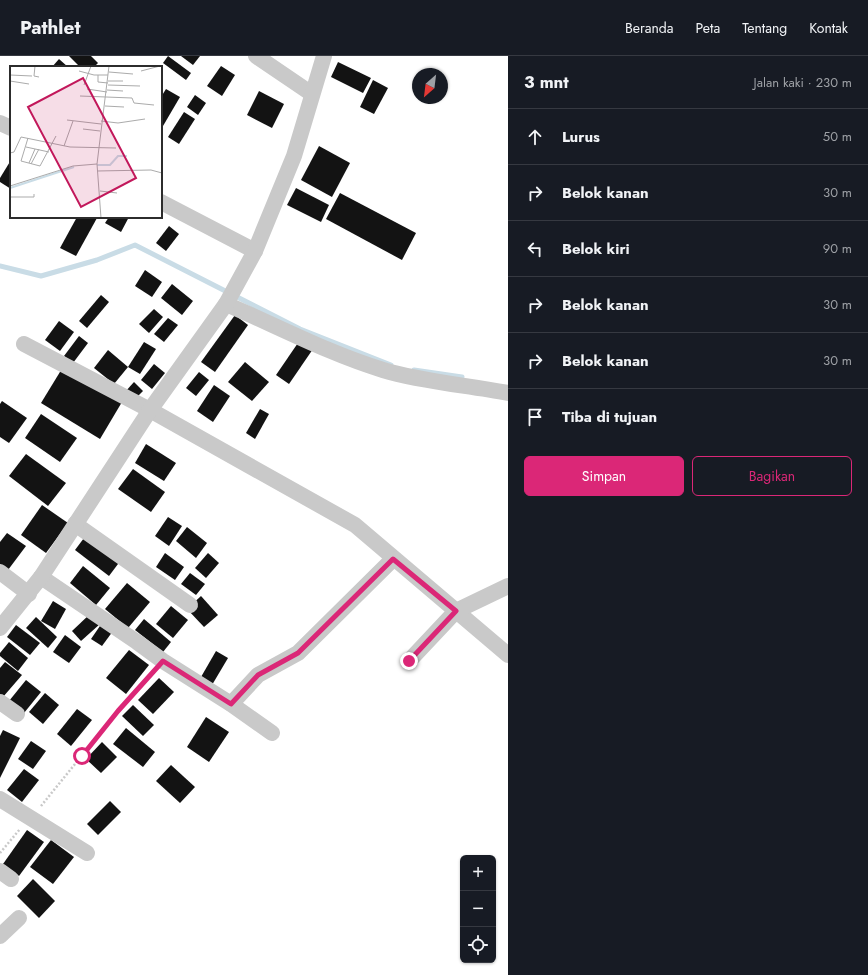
<!DOCTYPE html>
<html lang="id">
<head>
<meta charset="utf-8">
<style>
	:root { --surface:#171b24; --page:#242831; --text:#f1f3f6; --muted:#9ea1a6; --line:#363941; --accent:#db2777 }
	body { margin:0; font-family:Jost,sans-serif; background:var(--page); color:var(--text) }
	.controls { position:absolute; right:12px; bottom:12px; display:grid; overflow:hidden; border-radius:6px; box-shadow:0 1px 3px #0004 }
	.controls button { width:36px; height:36px; display:grid; place-items:center; padding:0; border:0; border-bottom:1px solid var(--line); background:var(--surface); color:var(--text); font:20px sans-serif }
	.compass { position:absolute; left:412px; top:12px; width:36px; height:36px; border-radius:50%; background:var(--surface); box-shadow:0 1px 3px #0004; rotate:208deg }
	.stop { position:absolute; width:12px; height:12px; margin:-9px; border:3px solid #db2777; border-radius:50%; background:#fff }
	.stop.end { background:#db2777; border-color:#fff; box-shadow:0 1px 4px #0008 }
	.list { margin:0; padding:0; list-style:none }
	h2 { display:flex; justify-content:space-between; align-items:center; height:52px; margin:0; padding:0 16px; font-size:17px }
	h2 small { font-size:13px; font-weight:400; color:var(--muted) }
	.list li { display:grid; grid-template-columns:26px 1fr auto; gap:12px; align-items:center; box-sizing:border-box; height:56px; padding:0 16px; border-top:1px solid var(--line) }
	.list b { display:block; font-size:15px; white-space:nowrap }
	.list em { font-size:13px; font-style:normal; color:var(--muted) }
	.actions { display:flex; gap:8px; padding:12px 16px }
	.actions a { flex:1; padding:9px 0; border:1px solid var(--accent); border-radius:6px; text-align:center; font-size:14px; color:var(--accent) }
	.actions .main { background:var(--accent); color:#fff }
	.icon { flex:none; width:22px; height:22px; fill:none; stroke:currentColor; stroke-width:2; stroke-linecap:round; stroke-linejoin:round }
	.map { position:relative; flex:none; width:508px; height:919px; overflow:hidden }
	header { display:flex; align-items:center; gap:24px; box-sizing:border-box; height:56px; padding:0 20px; background:var(--surface); border-bottom:1px solid var(--line) }
	header strong { font-size:19px }
	nav { display:flex; gap:22px; margin-inline-start:auto; font-size:14px }
	main { display:flex }
	aside { flex:1; background:var(--surface) }
	.map>svg:first-child { display:block }
</style>
</head>
<body>
<header>
<strong>Pathlet</strong>
<nav><a>Beranda</a><a>Peta</a><a>Tentang</a><a>Kontak</a></nav>
</header>
<main>
<div class="map">
<svg width="508" height="919" viewBox="0 0 508 919">
	<rect width="100%" height="100%" fill="#fff"/>
	<g fill="none" stroke-linecap="round" stroke-linejoin="round">
		<g stroke="#c9dce6" stroke-width="5">
			<polyline points="0,210 41,220 97,204 135,189 300,273 391,309"/>
			<polyline points="414,314 462,321"/>
		</g>
	</g>
	<g fill="#131313">
		<polygon points="69,0 91,0 98,7 94,11 80,11"/>
		<polygon points="168,0 191,17 186,24 163,7"/>
		<polygon points="181,0 200,0 193,9"/>
		<polygon points="59,3 68,11 52,11"/>
		<polygon points="338,6 371,22 363,37 331,21"/>
		<polygon points="221,10 235,19 222,40 207,30"/>
		<polygon points="373,24 388,32 374,58 360,51"/>
		<polygon points="166,33 180,41 163,70 161,69 161,41"/>
		<polygon points="259,35 284,48 272,72 247,59"/>
		<polygon points="195,39 206,47 198,59 187,51"/>
		<polygon points="184,56 195,63 179,88 168,81"/>
		<polygon points="319,90 350,107 332,141 301,124"/>
		<polygon points="11,104 11,133 0,126 0,122"/>
		<polygon points="296,132 329,149 321,166 287,149"/>
		<polygon points="340,137 416,177 402,204 326,163"/>
		<polygon points="77,161 97,162 76,200 60,192"/>
		<polygon points="109,161 129,161 121,176 105,167"/>
		<polygon points="169,170 179,178 166,195 156,187"/>
		<polygon points="145,214 162,226 152,241 135,230"/>
		<polygon points="172,228 193,245 182,259 161,242"/>
		<polygon points="101,239 109,246 87,272 79,265"/>
		<polygon points="154,253 163,261 149,277 139,268"/>
		<polygon points="235,259 248,269 215,316 201,306"/>
		<polygon points="168,262 178,269 164,286 154,278"/>
		<polygon points="59,265 74,276 60,295 45,284"/>
		<polygon points="79,280 88,287 73,307 64,300"/>
		<polygon points="300,284 313,293 289,328 276,319"/>
		<polygon points="144,286 156,293 140,318 128,311"/>
		<polygon points="108,294 128,311 114,328 94,312"/>
		<polygon points="245,306 269,326 252,345 228,326"/>
		<polygon points="154,308 165,317 152,333 141,324"/>
		<polygon points="63,311 122,346 100,383 41,347"/>
		<polygon points="199,316 209,324 196,340 186,332"/>
		<polygon points="134,326 143,335 134,344 125,336"/>
		<polygon points="214,329 230,340 213,366 197,355"/>
		<polygon points="2,345 27,362 9,387 0,381 0,348"/>
		<polygon points="260,353 269,358 255,383 246,377"/>
		<polygon points="41,358 77,382 60,406 25,382"/>
		<polygon points="146,388 176,407 164,425 135,407"/>
		<polygon points="26,398 66,427 48,450 9,420"/>
		<polygon points="133,413 165,436 151,456 118,433"/>
		<polygon points="42,449 68,467 46,497 21,479"/>
		<polygon points="168,461 182,470 169,490 155,480"/>
		<polygon points="187,471 207,487 196,502 176,485"/>
		<polygon points="7,477 26,490 8,514 0,508 0,486"/>
		<polygon points="87,478 121,504 109,520 75,494"/>
		<polygon points="165,497 184,511 175,524 156,511"/>
		<polygon points="208,497 219,507 206,522 195,512"/>
		<polygon points="83,510 110,532 96,549 70,527"/>
		<polygon points="190,517 205,528 196,539 181,528"/>
		<polygon points="127,527 150,546 128,572 105,553"/>
		<polygon points="201,540 218,559 204,571 187,553"/>
		<polygon points="53,545 66,553 55,573 41,565"/>
		<polygon points="171,550 188,564 173,582 156,568"/>
		<polygon points="90,558 100,568 81,585 72,575"/>
		<polygon points="36,561 57,581 48,592 26,572"/>
		<polygon points="144,563 171,586 163,596 135,574"/>
		<polygon points="102,567 113,575 102,590 91,583"/>
		<polygon points="16,569 40,587 30,599 7,581"/>
		<polygon points="65,579 81,591 69,607 53,596"/>
		<polygon points="9,586 28,602 18,615 0,600 0,597"/>
		<polygon points="129,594 149,609 126,638 106,622"/>
		<polygon points="216,595 228,602 212,629 201,621"/>
		<polygon points="5,606 22,619 3,641 0,639 0,612"/>
		<polygon points="159,622 174,636 153,658 138,644"/>
		<polygon points="26,624 41,636 24,657 9,645"/>
		<polygon points="45,637 59,649 43,668 29,656"/>
		<polygon points="133,649 154,669 143,680 122,660"/>
		<polygon points="77,653 92,664 71,690 57,678"/>
		<polygon points="206,661 229,676 209,706 187,691"/>
		<polygon points="126,672 155,696 143,711 113,688"/>
		<polygon points="3,674 20,682 0,722 0,680"/>
		<polygon points="31,685 46,695 33,713 18,703"/>
		<polygon points="102,686 117,701 101,717 86,703"/>
		<polygon points="171,709 195,731 180,747 156,725"/>
		<polygon points="24,713 39,724 22,746 7,734"/>
		<polygon points="110,745 121,756 98,779 87,768"/>
		<polygon points="27,774 44,786 19,820 3,808"/>
		<polygon points="51,784 74,801 53,828 30,811"/>
		<polygon points="33,823 55,845 39,862 17,840"/>
	</g>
	<g fill="none" stroke-linecap="round" stroke-linejoin="round">
		<g stroke="#c9c9c9" stroke-width="2.5" stroke-dasharray="2 2" stroke-linecap="butt">
			<polyline points="41,750 118,655 153,616"/>
			<polyline points="0,797 20,773"/>
		</g>
		<g stroke="#c9c9c9" stroke-width="16">
			<polyline points="256,0 312,38"/>
			<polyline points="0,67 11,72"/>
			<polyline points="161,146 255,195"/>
			<path d="M226 248C277 270 330 298 383 314 423 326 467 329 508 337"/>
			<polyline points="24,288 150,354 355,469 508,599"/>
			<polyline points="75,468 190,549"/>
			<polyline points="0,516 29,538"/>
			<polyline points="41,521 137,586 163,605 231,648 272,677"/>
			<polyline points="0,572 41,521 150,354 226,248 255,195 294,100 324,0"/>
			<polyline points="409,605 456,555 508,530"/>
			<polyline points="0,646 17,658"/>
			<polyline points="231,648 258,619 298,597 393,503"/>
			<polyline points="0,743 87,797"/>
			<polyline points="0,815 11,823"/>
			<polyline points="0,880 19,862"/>
		</g>
	</g>
	<g fill="none" stroke-linecap="round" stroke-linejoin="round">
		<polyline stroke="#db2777" stroke-width="5" points="82,700 118,655 163,605 231,648 258,619 298,597 393,503 456,555 409,605"/>
	</g>
	<g transform="translate(10 10)">
		<rect width="152" height="152" fill="#fff"/>
		<path fill="none" stroke="#c9dce6" stroke-width="2" d="M87 99H100L108 90H117M0 122 64 101"/>
		<path fill="none" stroke="#ababab" stroke-width="1" d="M25 0 24 10 29 11M69 5 84 9H98M131 5 150 0M99 6 123 8M0 9 22 10M88 9V16L98 17M0 15 19 18M98 15H113M74 19 81 0M98 19 130 20M77 23 97 26M97 24 113 25M70 30 122 32 124 37 144 39M95 40 114 41M57 54 91 58M91 55 108 57 135 53M73 63 90 65M18 72 11 95 30 100 46 70M54 80 63 55M16 81 39 86M0 87 4 86 11 71 60 81 106 82M19 97 25 83M21 98 29 83M87 105 141 104 152 107M0 120 63 100 87 98M90 125 107 127M0 131H24V128M91 152 87 98 99 0"/>
		<path fill="#c2185b" fill-opacity="0.15" stroke="#c2185b" stroke-width="2" d="M73 12 126 112 71 141 18 41Z"/>
		<rect width="152" height="152" fill="none" stroke="#2c2c2c" stroke-width="2"/>
	</g>
</svg>
<div class="controls">
<button>+</button>
<button>−</button>
<button><svg class="icon" aria-label="locate" viewBox="0 0 24 24"><circle cx="12" cy="12" r="6"/><path d="M12 2v4M12 18v4M2 12h4M18 12h4"/></svg></button>
</div>
<svg class="compass" viewBox="-18 -18 36 36"><path d="M0-13l5 13h-10z" fill="#e53935"/><path d="M0 13l5-13h-10z" fill="#9ea1a6"/></svg>
<div class="stop" style="left:82px;top:700px"></div>
<div class="stop end" style="left:409px;top:605px"></div>
</div>
<aside>
<h2>3 mnt<small>Jalan kaki · 230 m</small></h2>
<ul class="list">
<li><svg class="icon" aria-label="ahead" viewBox="0 0 24 24"><path d="M12 20V5M6 11l6-6 6 6"/></svg><div><b>Lurus</b></div><em>50 m</em></li>
<li><svg class="icon" aria-label="right" viewBox="0 0 24 24"><path d="M7 20v-9h11M14 6l5 5-5 5"/></svg><div><b>Belok kanan</b></div><em>30 m</em></li>
<li><svg class="icon" aria-label="left" viewBox="0 0 24 24"><path d="M17 20v-9H6M10 6l-5 5 5 5"/></svg><div><b>Belok kiri</b></div><em>90 m</em></li>
<li><svg class="icon" aria-label="right" viewBox="0 0 24 24"><path d="M7 20v-9h11M14 6l5 5-5 5"/></svg><div><b>Belok kanan</b></div><em>30 m</em></li>
<li><svg class="icon" aria-label="right" viewBox="0 0 24 24"><path d="M7 20v-9h11M14 6l5 5-5 5"/></svg><div><b>Belok kanan</b></div><em>30 m</em></li>
<li><svg class="icon" aria-label="arrive" viewBox="0 0 24 24"><path d="M6 21V4h12l-3 4 3 4H6"/></svg><div><b>Tiba di tujuan</b></div></li>
</ul>
<div class="actions"><a class="main">Simpan</a><a>Bagikan</a></div>
</aside>
</main>
</body>
</html>
